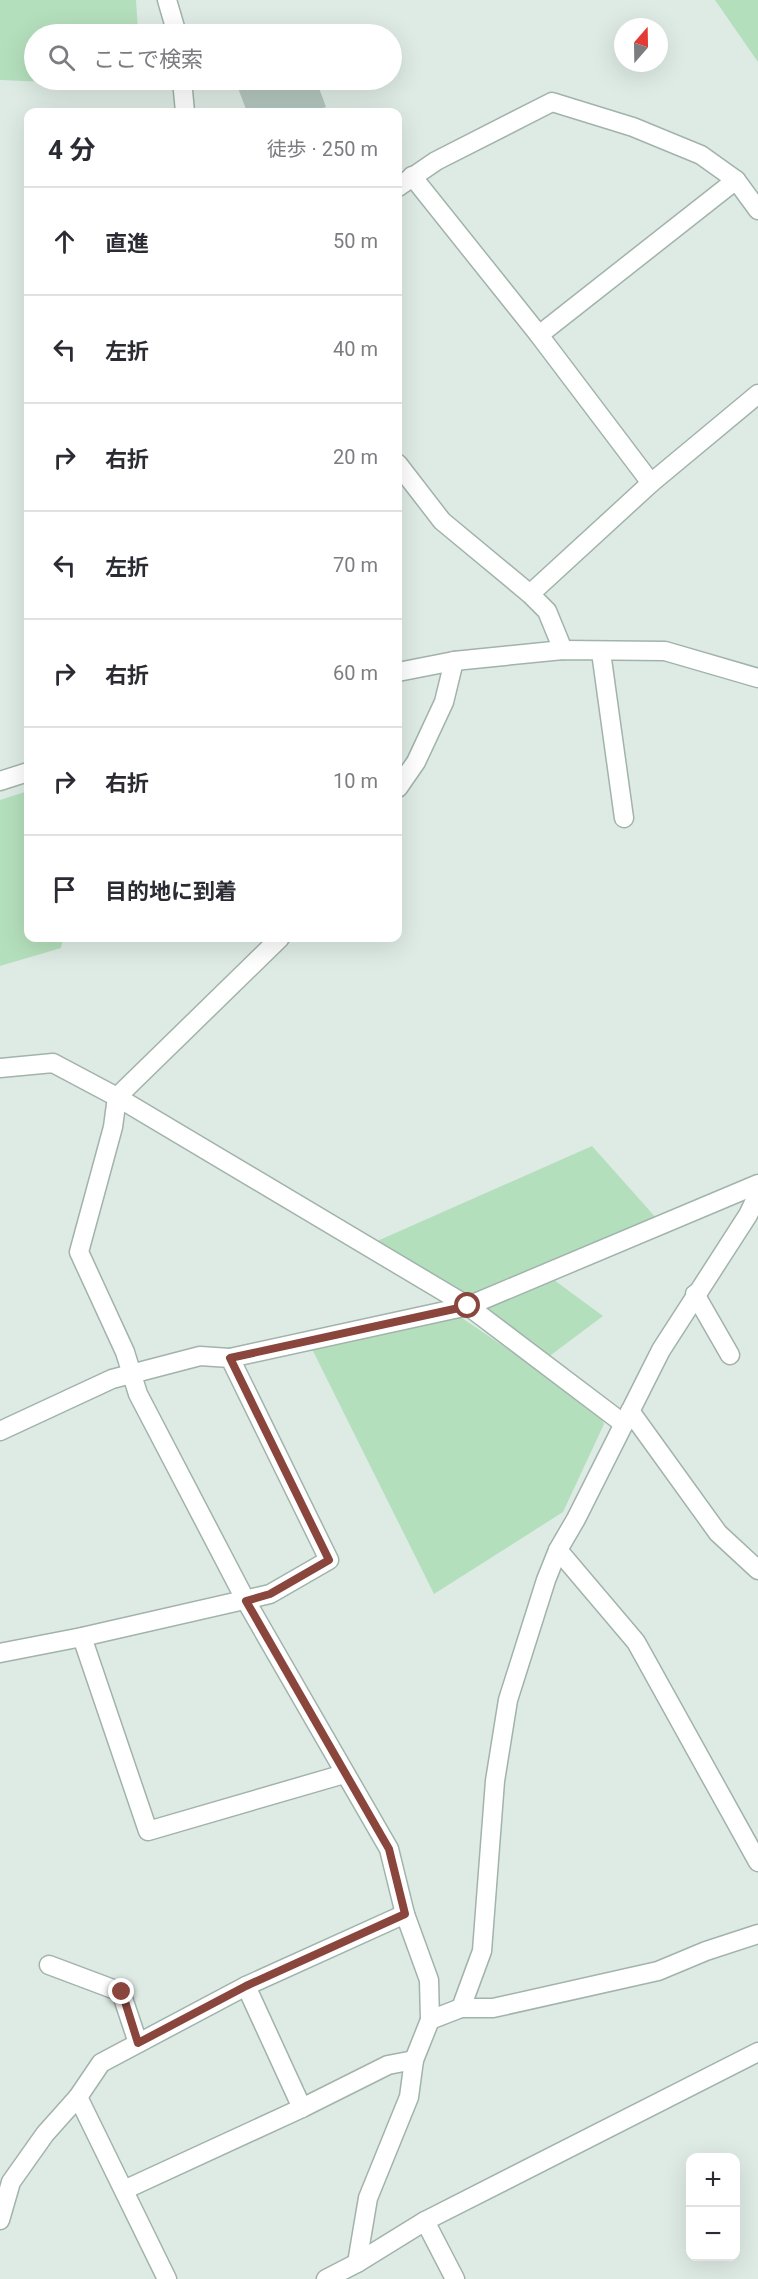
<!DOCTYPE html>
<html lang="ja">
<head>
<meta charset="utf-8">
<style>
	:root { --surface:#fff; --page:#f7f7f7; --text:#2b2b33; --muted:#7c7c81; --line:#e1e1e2 }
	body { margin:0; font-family:Roboto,"Noto Sans JP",sans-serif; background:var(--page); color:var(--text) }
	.controls { position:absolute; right:18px; bottom:18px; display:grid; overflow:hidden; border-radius:12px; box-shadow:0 6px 24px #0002 }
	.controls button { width:54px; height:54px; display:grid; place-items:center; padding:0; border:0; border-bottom:2px solid var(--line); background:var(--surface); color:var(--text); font:30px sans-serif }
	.compass { position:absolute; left:614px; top:18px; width:54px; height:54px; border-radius:50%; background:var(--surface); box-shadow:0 6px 24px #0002; rotate:20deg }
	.stop { position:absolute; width:18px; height:18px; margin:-14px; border:4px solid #8a463d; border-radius:50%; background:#fff }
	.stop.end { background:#8a463d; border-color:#fff; box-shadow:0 2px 6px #0008 }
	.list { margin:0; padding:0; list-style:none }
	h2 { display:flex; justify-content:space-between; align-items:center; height:78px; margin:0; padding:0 24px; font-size:26px }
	h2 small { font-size:20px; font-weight:400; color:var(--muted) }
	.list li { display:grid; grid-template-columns:39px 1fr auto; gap:18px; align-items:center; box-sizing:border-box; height:108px; padding:0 24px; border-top:2px solid var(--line) }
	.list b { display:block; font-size:22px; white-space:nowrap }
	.list em { font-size:20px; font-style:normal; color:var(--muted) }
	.icon { flex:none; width:33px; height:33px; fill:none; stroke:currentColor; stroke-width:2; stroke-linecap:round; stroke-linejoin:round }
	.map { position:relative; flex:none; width:758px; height:2279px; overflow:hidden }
	.search { position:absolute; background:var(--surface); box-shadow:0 6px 24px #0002; left:24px; top:24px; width:378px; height:66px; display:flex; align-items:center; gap:15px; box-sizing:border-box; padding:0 21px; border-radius:33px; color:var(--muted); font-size:22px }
	.panel { position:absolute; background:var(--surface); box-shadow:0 6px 24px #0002; left:24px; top:108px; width:378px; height:834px; border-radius:12px }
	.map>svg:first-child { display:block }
</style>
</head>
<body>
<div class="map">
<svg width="758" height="2279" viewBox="0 0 758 2279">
	<rect width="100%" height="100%" fill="#deebe4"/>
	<g fill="#b4dfbc">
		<polygon points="0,0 136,0 138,30 133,34 34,34 34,80 74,80 69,83 0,80"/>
		<polygon points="715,0 758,0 758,62"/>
		<polygon points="28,791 28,938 63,938 61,948 0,966 0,800"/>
		<polygon points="592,1146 658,1220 461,1299 375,1242"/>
		<polygon points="550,1277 603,1316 547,1358 478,1306"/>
		<polygon points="459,1316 598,1410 604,1424 563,1512 434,1594 310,1345"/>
	</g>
	<polygon fill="#b3c6bd" points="235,80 316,80 326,107 311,112 247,112"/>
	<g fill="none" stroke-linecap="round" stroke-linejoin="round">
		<g stroke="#a1b3ab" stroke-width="21">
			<g id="minor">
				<polyline points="167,0 177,34"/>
				<polyline points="182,80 185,112"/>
				<polyline points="412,176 539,335 651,483"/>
				<polyline points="398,187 436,161 552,102 633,127 701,155 736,180 758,210"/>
				<polyline points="539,335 736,180"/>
				<polyline points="398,464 442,521 530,594 547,611 563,650"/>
				<polyline points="530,594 651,483 758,394"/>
				<polyline points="601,652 624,818"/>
				<polyline points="398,672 454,661 563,650 665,651 758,678"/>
				<polyline points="0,781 28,772"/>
				<polyline points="398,788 416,762 444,702 454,661"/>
				<polyline points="280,938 117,1097 113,1127 79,1252 125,1352 138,1394 246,1601 389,1849 405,1914 429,1980 430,2020 414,2060 409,2097 368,2198 357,2263"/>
				<polyline points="0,1068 53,1063 117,1097 468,1306 624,1424"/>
				<polyline points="695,1294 730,1355"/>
				<polyline points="230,1358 468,1306 758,1184"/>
				<polyline points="630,1411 718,1533 758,1570"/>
				<polyline points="0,1431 112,1379 200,1356 230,1358 329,1560 270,1594 82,1637 0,1653"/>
				<polyline points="558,1550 636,1642 758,1862"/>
				<polyline points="82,1637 148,1831 344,1774"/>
				<polyline points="49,1965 121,1992 138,2043"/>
				<polyline points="246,1986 302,2108"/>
				<polyline points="461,2008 482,1951 495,1781 508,1700 546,1580 558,1550 576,1519 661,1350 748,1215 758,1194"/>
				<polyline points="430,2020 461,2008 493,2008 658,1971 706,1951 758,1934"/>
				<polyline points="78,2097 101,2063 246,1986 405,1914"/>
				<polyline points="124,2190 302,2108 388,2065 414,2060"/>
				<polyline points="0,2220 11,2182 45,2134 78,2097 167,2279"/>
				<polyline points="425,2221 455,2279"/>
				<polyline points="326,2279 357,2263 425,2221 758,2052"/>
			</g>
		</g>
		<use href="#minor" stroke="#fff" stroke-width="18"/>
	</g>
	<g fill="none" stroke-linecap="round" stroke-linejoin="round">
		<polyline stroke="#8a463d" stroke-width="8" points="122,1992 138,2043 246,1986 405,1914 389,1849 246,1601 270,1594 329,1560 230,1358 468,1306"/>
	</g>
</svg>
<div class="controls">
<button>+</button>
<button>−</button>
</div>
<svg class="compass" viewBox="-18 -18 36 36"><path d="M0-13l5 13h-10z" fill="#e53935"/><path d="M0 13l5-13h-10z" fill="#7c7c81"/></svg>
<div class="stop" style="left:468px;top:1306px"></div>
<div class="stop end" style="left:122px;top:1992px"></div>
<div class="search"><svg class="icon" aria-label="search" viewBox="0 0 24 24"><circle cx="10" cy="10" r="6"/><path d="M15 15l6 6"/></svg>ここで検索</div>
<section class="panel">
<h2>4 分<small>徒歩 · 250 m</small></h2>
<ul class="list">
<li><svg class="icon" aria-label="ahead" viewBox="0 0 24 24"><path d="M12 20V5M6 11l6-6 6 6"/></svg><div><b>直進</b></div><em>50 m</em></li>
<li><svg class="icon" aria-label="left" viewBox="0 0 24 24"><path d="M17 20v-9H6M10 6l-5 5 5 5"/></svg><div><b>左折</b></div><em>40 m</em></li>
<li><svg class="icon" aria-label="right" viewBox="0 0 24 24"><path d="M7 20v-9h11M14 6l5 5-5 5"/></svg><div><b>右折</b></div><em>20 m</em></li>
<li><svg class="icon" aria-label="left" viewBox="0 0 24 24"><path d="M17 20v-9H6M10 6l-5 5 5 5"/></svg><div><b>左折</b></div><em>70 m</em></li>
<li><svg class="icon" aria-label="right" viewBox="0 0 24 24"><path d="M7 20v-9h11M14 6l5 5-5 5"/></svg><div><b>右折</b></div><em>60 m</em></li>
<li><svg class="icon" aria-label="right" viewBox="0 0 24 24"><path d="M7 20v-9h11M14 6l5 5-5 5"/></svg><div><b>右折</b></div><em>10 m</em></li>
<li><svg class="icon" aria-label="arrive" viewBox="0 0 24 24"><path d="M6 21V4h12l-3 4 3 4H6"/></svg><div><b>目的地に到着</b></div></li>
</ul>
</section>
</div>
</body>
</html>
